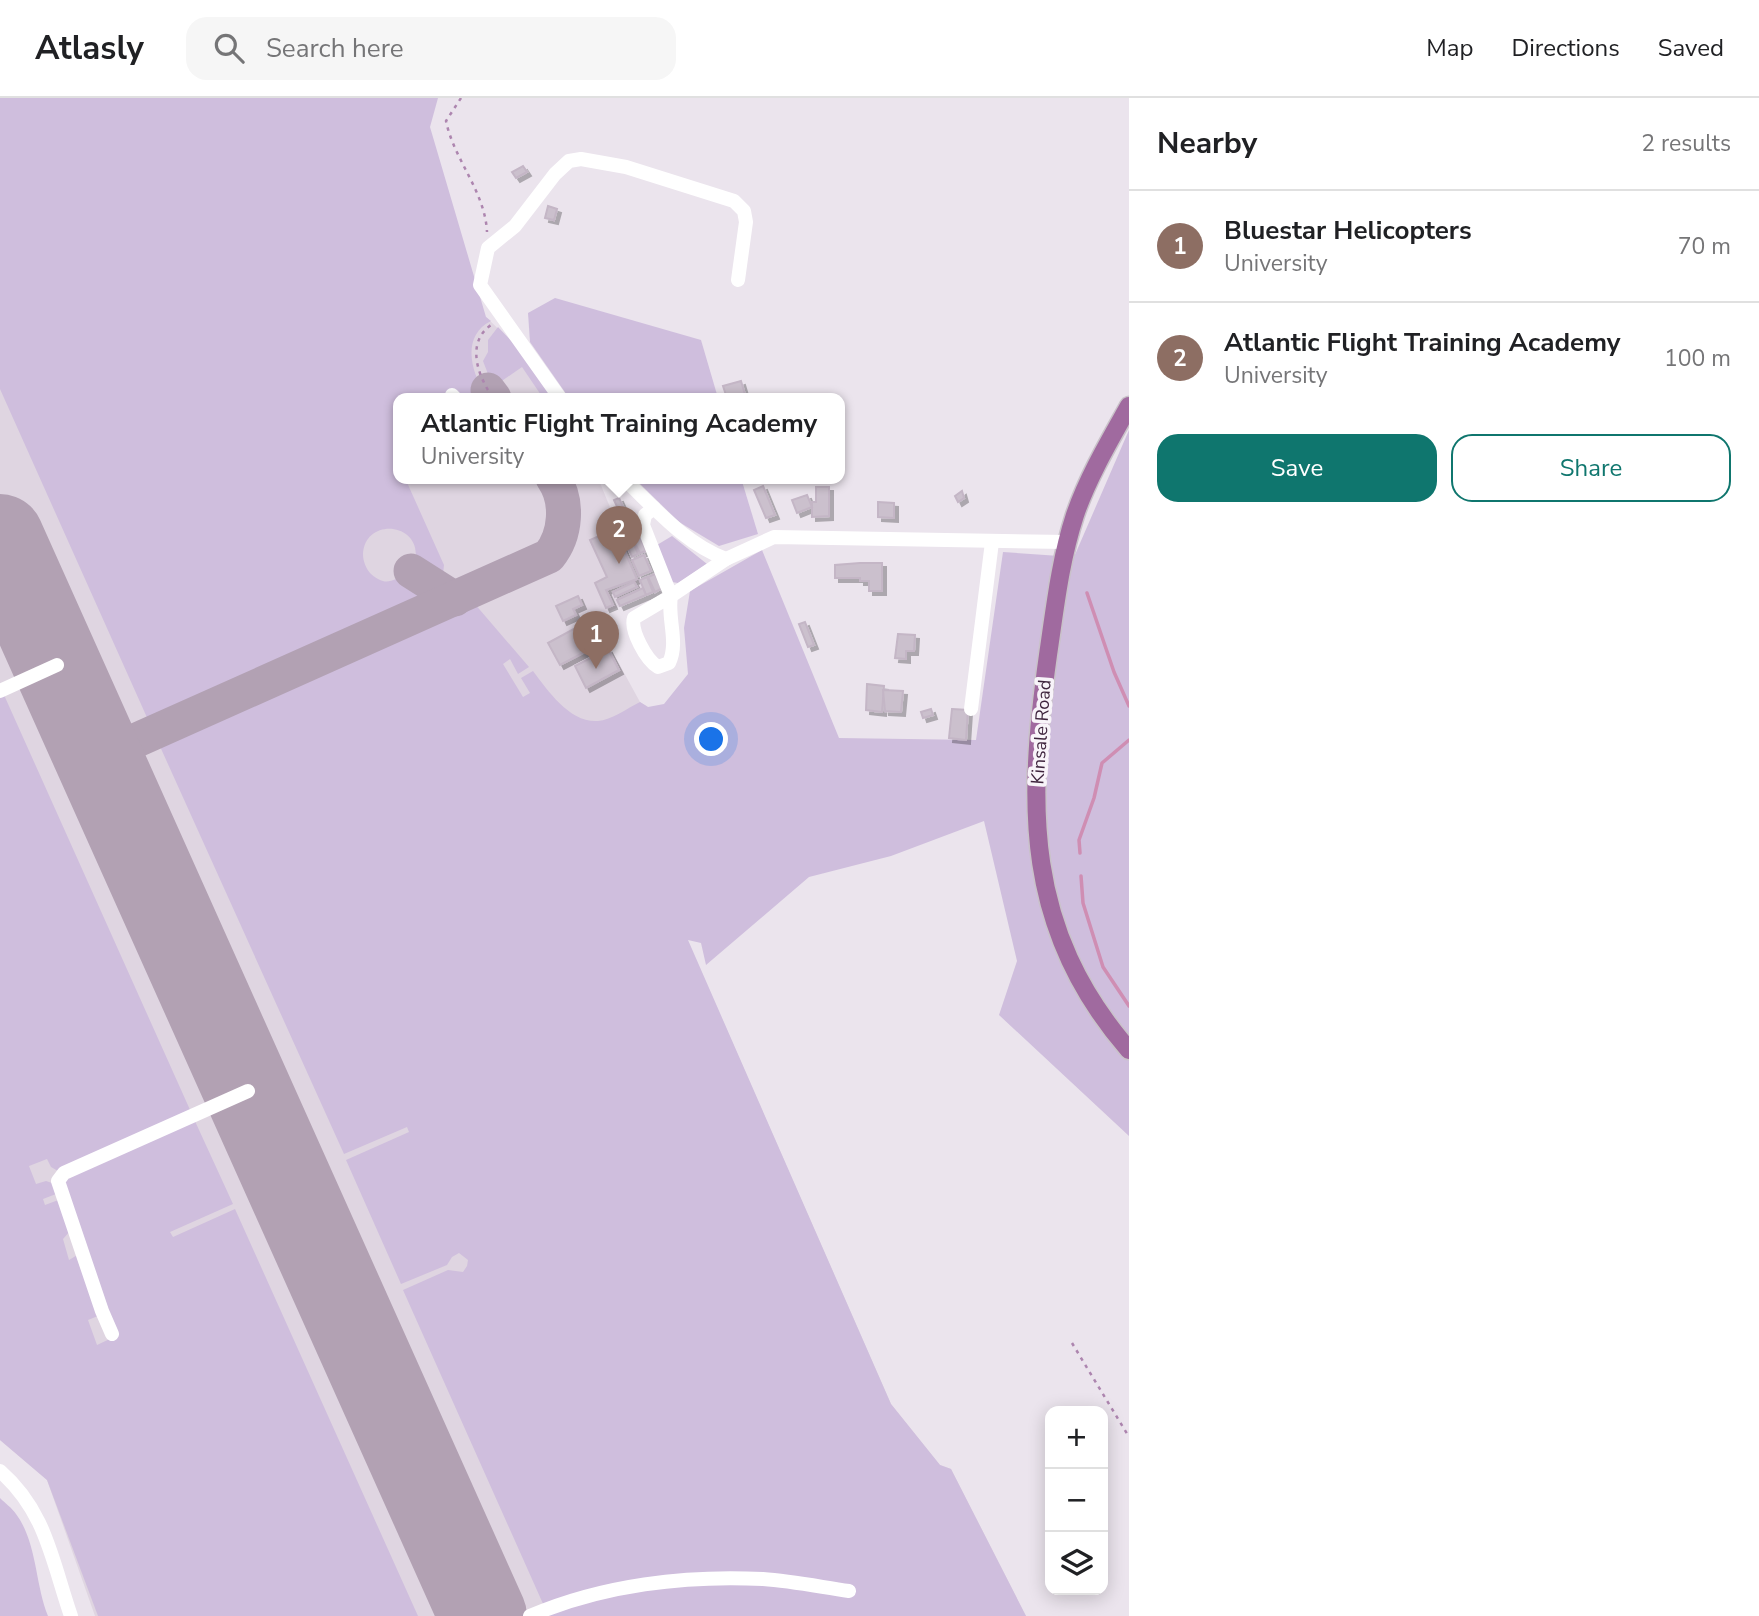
<!DOCTYPE html>
<html lang="en">
<head>
<meta charset="utf-8">
<style>
	:root { --surface:#fff; --page:#f6f6f6; --text:#202124; --muted:#757577; --line:#e0e0e0; --accent:#0f766e }
	body { margin:0; font-family:"Nunito Sans",sans-serif; background:var(--page); color:var(--text) }
	.controls { position:absolute; right:21px; bottom:21px; display:grid; overflow:hidden; border-radius:14px; box-shadow:0 4px 18px #0003 }
	.controls button { width:63px; height:63px; display:grid; place-items:center; padding:0; border:0; border-bottom:2px solid var(--line); background:var(--surface); color:var(--text); font:35px sans-serif }
	.you { position:absolute; left:712px; top:642px; width:24px; height:24px; margin:-18px; border:5px solid #fff; border-radius:50%; background:#1a73e8; box-shadow:0 0 0 10px #1a73e833 }
	.badge { display:grid; place-items:center; width:46px; height:46px; border-radius:50%; background:var(--accent); color:#fff; font-size:23px; font-weight:700 }
	.pin { position:absolute; translate:-50% -58px; filter:drop-shadow(0 2px 4px #0008) }
	.pin::after { content:''; position:absolute; top:37px; width:24px; height:21px; background:inherit; clip-path:polygon(0 0,100% 0,50% 100%) }
	.popup { position:absolute; left:393px; top:295px; width:452px; height:91px; box-sizing:border-box; display:grid; place-content:center; border-radius:14px; background:var(--surface); filter:drop-shadow(0 2px 5px #0005); font-size:23px; white-space:nowrap; color:var(--muted) }
	.popup b { font-size:26px; color:var(--text) }
	.popup::after { content:''; position:absolute; left:50%; top:100%; margin-left:-14px; border:14px solid transparent; border-top-color:var(--surface) }
	.list { margin:0; padding:0; list-style:none }
	h2 { display:flex; justify-content:space-between; align-items:center; height:91px; margin:0; padding:0 28px; font-size:30px }
	h2 small { font-size:23px; font-weight:400; color:var(--muted) }
	.list li { display:grid; grid-template-columns:46px 1fr auto; gap:21px; align-items:center; box-sizing:border-box; height:112px; padding:0 28px; border-top:2px solid var(--line) }
	.list b { display:block; font-size:26px; white-space:nowrap }
	.list p { margin:0; font-size:23px; white-space:nowrap; color:var(--muted) }
	.list em { font-size:23px; font-style:normal; color:var(--muted) }
	.actions { display:flex; gap:14px; padding:21px 28px }
	.actions a { flex:1; padding:16px 0; border:2px solid var(--accent); border-radius:21px; text-align:center; font-size:24px; color:var(--accent) }
	.actions .main { background:var(--accent); color:#fff }
	.icon { flex:none; width:38px; height:38px; fill:none; stroke:currentColor; stroke-width:2; stroke-linecap:round; stroke-linejoin:round }
	.map { position:relative; flex:none; width:1129px; height:1518px; overflow:hidden }
	header { display:flex; align-items:center; gap:42px; box-sizing:border-box; height:98px; padding:0 35px; background:var(--surface); border-bottom:2px solid var(--line) }
	header strong { font-size:33px }
	nav { display:flex; gap:38px; margin-inline-start:auto; font-size:24px }
	.search { width:490px; height:63px; background:var(--page); display:flex; align-items:center; gap:18px; box-sizing:border-box; padding:0 24px; border-radius:21px; color:var(--muted); font-size:26px }
	main { display:flex }
	aside { flex:1; background:var(--surface) }
	.map>svg:first-child { display:block }
</style>
</head>
<body>
<header>
<strong>Atlasly</strong>
<div class="search"><svg class="icon" aria-label="search" viewBox="0 0 24 24"><circle cx="10" cy="10" r="6"/><path d="M15 15l6 6"/></svg>Search here</div>
<nav><a>Map</a><a>Directions</a><a>Saved</a></nav>
</header>
<main>
<div class="map">
<svg width="1129" height="1518" viewBox="0 0 1129 1518">
	<defs>
		<filter id="shadow"><feDropShadow dx="4" dy="4" stdDeviation="0" flood-color="#0004"/></filter>
	</defs>
	<rect width="100%" height="100%" fill="#ebe4ed"/>
	<polygon fill="#dfd5e1" points="0,0 486,219 515,247 549,300 398,300 398,380 598,380 646,497 594,520 640,604 648,609 687,841 891,1306 940,1367 951,1371 1026,1518 95,1518 47,1382 0,1342"/>
	<g fill="#cfbedd">
		<path d="M0 0H438L430 29 486 219 491 223C462 237 470 273 485 295L478 300H398V380H405L444 467 442 486 414 467C427 425 365 417 363 456 363 463 366 471 371 476 388 491 393 479 407 478 415 477 428 490 435 495L430 501 149 624 0 291Z"/>
		<polygon points="555,200 701,242 718,300 569,300 530,244 528,215"/>
		<polygon points="498,229 523,255 556,300 543,300 522,269 493,289 483,263 488,254 488,242"/>
		<path d="M1129 332V1038L999 917 1017 863 984 723 891 758 809 779 706 867 701 845 688 842 891 1306 940 1367 951 1371 1026 1518H548L546 1514 607 1498 717 1477 544 1508 403 1192 448 1172 463 1174 467 1168 468 1162 459 1155 452 1159 447 1167 401 1186 346 1062 409 1034 407 1029 344 1056 158 644 474 505 529 569 518 576 510 561 503 566 523 599 530 595 521 580 533 573C548 593 570 625 598 623 611 622 628 610 640 604L648 609 664 606 688 576 684 530 690 493 762 452 839 640 976 642 1003 454 1074 459Z"/>
		<polygon points="634,380 741,380 758,436 719,448 679,424"/>
		<polygon points="672,438 707,466 678,485 672,484 657,447"/>
		<polygon points="0,588 191,1014 58,1073 51,1069 47,1061 29,1068 36,1086 46,1083 52,1085 56,1096 43,1101 45,1107 61,1101 71,1132 63,1141 69,1162 79,1156 98,1218 88,1222 97,1247 116,1238 62,1086 68,1077 194,1021 233,1106 170,1134 173,1139 235,1111 418,1518 98,1518 47,1382 0,1342"/>
		<path d="M0 1400C5 1405 12 1410 16 1416 37 1444 35 1486 48 1518H0Z"/>
	</g>
	<g fill="none" stroke-linecap="round" stroke-linejoin="round">
		<g stroke="#cf8eb3" stroke-width="3.5">
			<polyline points="1087,495 1114,574 1129,608"/>
			<polyline points="1080,755 1079,742 1094,700 1102,665 1129,642"/>
			<polyline points="1081,778 1083,805 1103,869 1129,908"/>
		</g>
		<g stroke="#b2a1b3" stroke-width="35">
			<polyline points="488,292 494,300"/>
			<polyline points="411,473 455,501"/>
			<path d="M85 628C99 639 110 644 128 646"/>
			<path d="M112 689C113 670 115 660 128 646L549 458C566 437 569 403 553 380"/>
		</g>
		<polyline stroke="#b2a1b3" stroke-width="88" points="0,440 483,1518"/>
	</g>
	<g fill="#cbc0cd" stroke="#c4b6c6" stroke-width="2" filter="url(#shadow)">
		<polygon points="523,68 527,74 516,80 512,74"/>
		<polygon points="548,108 557,111 554,122 545,120"/>
		<polygon points="741,283 746,300 727,300 723,288"/>
		<polygon points="763,388 775,417 766,420 754,392"/>
		<polygon points="816,389 829,389 829,418 812,419 812,404 816,404"/>
		<polygon points="962,393 964,400 958,404 955,398"/>
		<polygon points="807,397 812,409 797,415 792,402"/>
		<polygon points="619,400 624,411 619,413 614,402"/>
		<polygon points="878,404 894,405 894,420 878,419"/>
		<polygon points="636,430 646,453 640,455 629,434"/>
		<polygon points="615,431 637,481 606,492 613,507 606,510 595,485 607,479 590,442"/>
		<polygon points="629,434 638,456 632,459 622,437"/>
		<polygon points="644,457 651,473 639,478 632,462"/>
		<polygon points="860,465 882,465 882,493 869,493 869,483 860,483 860,480 835,480 835,467"/>
		<polygon points="655,476 662,490 655,494 648,479"/>
		<polygon points="647,479 653,494 646,497 640,482"/>
		<polygon points="634,484 637,489 615,499 613,494"/>
		<polygon points="643,490 646,497 620,508 617,502"/>
		<polygon points="578,498 582,507 573,511 576,517 563,523 556,508"/>
		<polygon points="592,521 604,544 560,567 548,545"/>
		<polygon points="805,524 814,547 808,549 799,526"/>
		<polygon points="898,536 915,537 914,553 906,553 906,561 895,560"/>
		<polygon points="608,551 619,572 586,590 575,568"/>
		<polygon points="867,586 884,588 882,614 866,612"/>
		<polygon points="883,592 903,593 901,614 885,613"/>
		<polygon points="931,611 933,617 923,620 921,614"/>
		<polygon points="952,611 968,612 966,642 949,640"/>
	</g>
	<g fill="none" stroke-linecap="round" stroke-linejoin="round">
		<g stroke="#c9c2c9" stroke-width="21">
			<path id="major" d="M1129 308C1110 342 1088 379 1075 417 1060 463 1055 510 1048 557 1027 706 1024 832 1129 952"/>
		</g>
		<g stroke="#ad85af" stroke-width="2.5" stroke-dasharray="3.5 5" stroke-linecap="butt">
			<path d="M461 0 446 23C454 62 485 93 487 134"/>
			<path d="M488 292C476 272 468 243 491 227"/>
			<polyline points="1072,1245 1129,1339"/>
		</g>
		<g stroke="#fff" stroke-width="14">
			<polyline points="452,297 455,300"/>
			<polyline points="560,300 480,187 488,150 515,128 555,76 569,63 581,61 626,69 734,103 744,113 746,124 738,182"/>
			<path d="M623 380C655 410 685 446 726 461"/>
			<path d="M654 410 645 417 643 427 671 498C667 520 679 544 669 565L658 569C646 562 630 532 634 520L671 498 726 461 774 439 1067 444"/>
			<polyline points="0,593 57,567"/>
			<polyline points="971,611 992,444"/>
			<polyline points="112,1236 102,1213 58,1083 64,1075 248,993"/>
			<path d="M0 1373C46 1413 52 1463 71 1518"/>
			<path d="M530 1518C602 1487 686 1477 763 1481 792 1483 821 1489 849 1493"/>
		</g>
		<use href="#major" stroke="#a06a9f" stroke-width="18"/>
	</g>
	<g text-anchor="middle" dominant-baseline="central" stroke-width="7" stroke-linejoin="round" paint-order="stroke">
		<g font-size="18" fill="#3e243d" stroke="#f8f4f9">
			<text transform="translate(1041 634) rotate(-86)">Kinsale Road</text>
		</g>
	</g>
</svg>
<div class="controls">
<button>+</button>
<button>−</button>
<button><svg class="icon" aria-label="layers" viewBox="0 0 24 24"><path d="M12 4l9 5-9 5-9-5zM3 14l9 5 9-5"/></svg></button>
</div>
<div class="you"></div>
<div class="pin badge" style="left:596px;top:571px;background:#8d6e63">1</div>
<div class="pin badge" style="left:619px;top:466px;background:#8d6e63">2</div>
<div class="popup"><b>Atlantic Flight Training Academy</b>University</div>
</div>
<aside>
<h2>Nearby<small>2 results</small></h2>
<ul class="list">
<li><span class="badge" style="background:#8d6e63">1</span><div><b>Bluestar Helicopters</b><p>University</p></div><em>70 m</em></li>
<li><span class="badge" style="background:#8d6e63">2</span><div><b>Atlantic Flight Training Academy</b><p>University</p></div><em>100 m</em></li>
</ul>
<div class="actions"><a class="main">Save</a><a>Share</a></div>
</aside>
</main>
</body>
</html>
